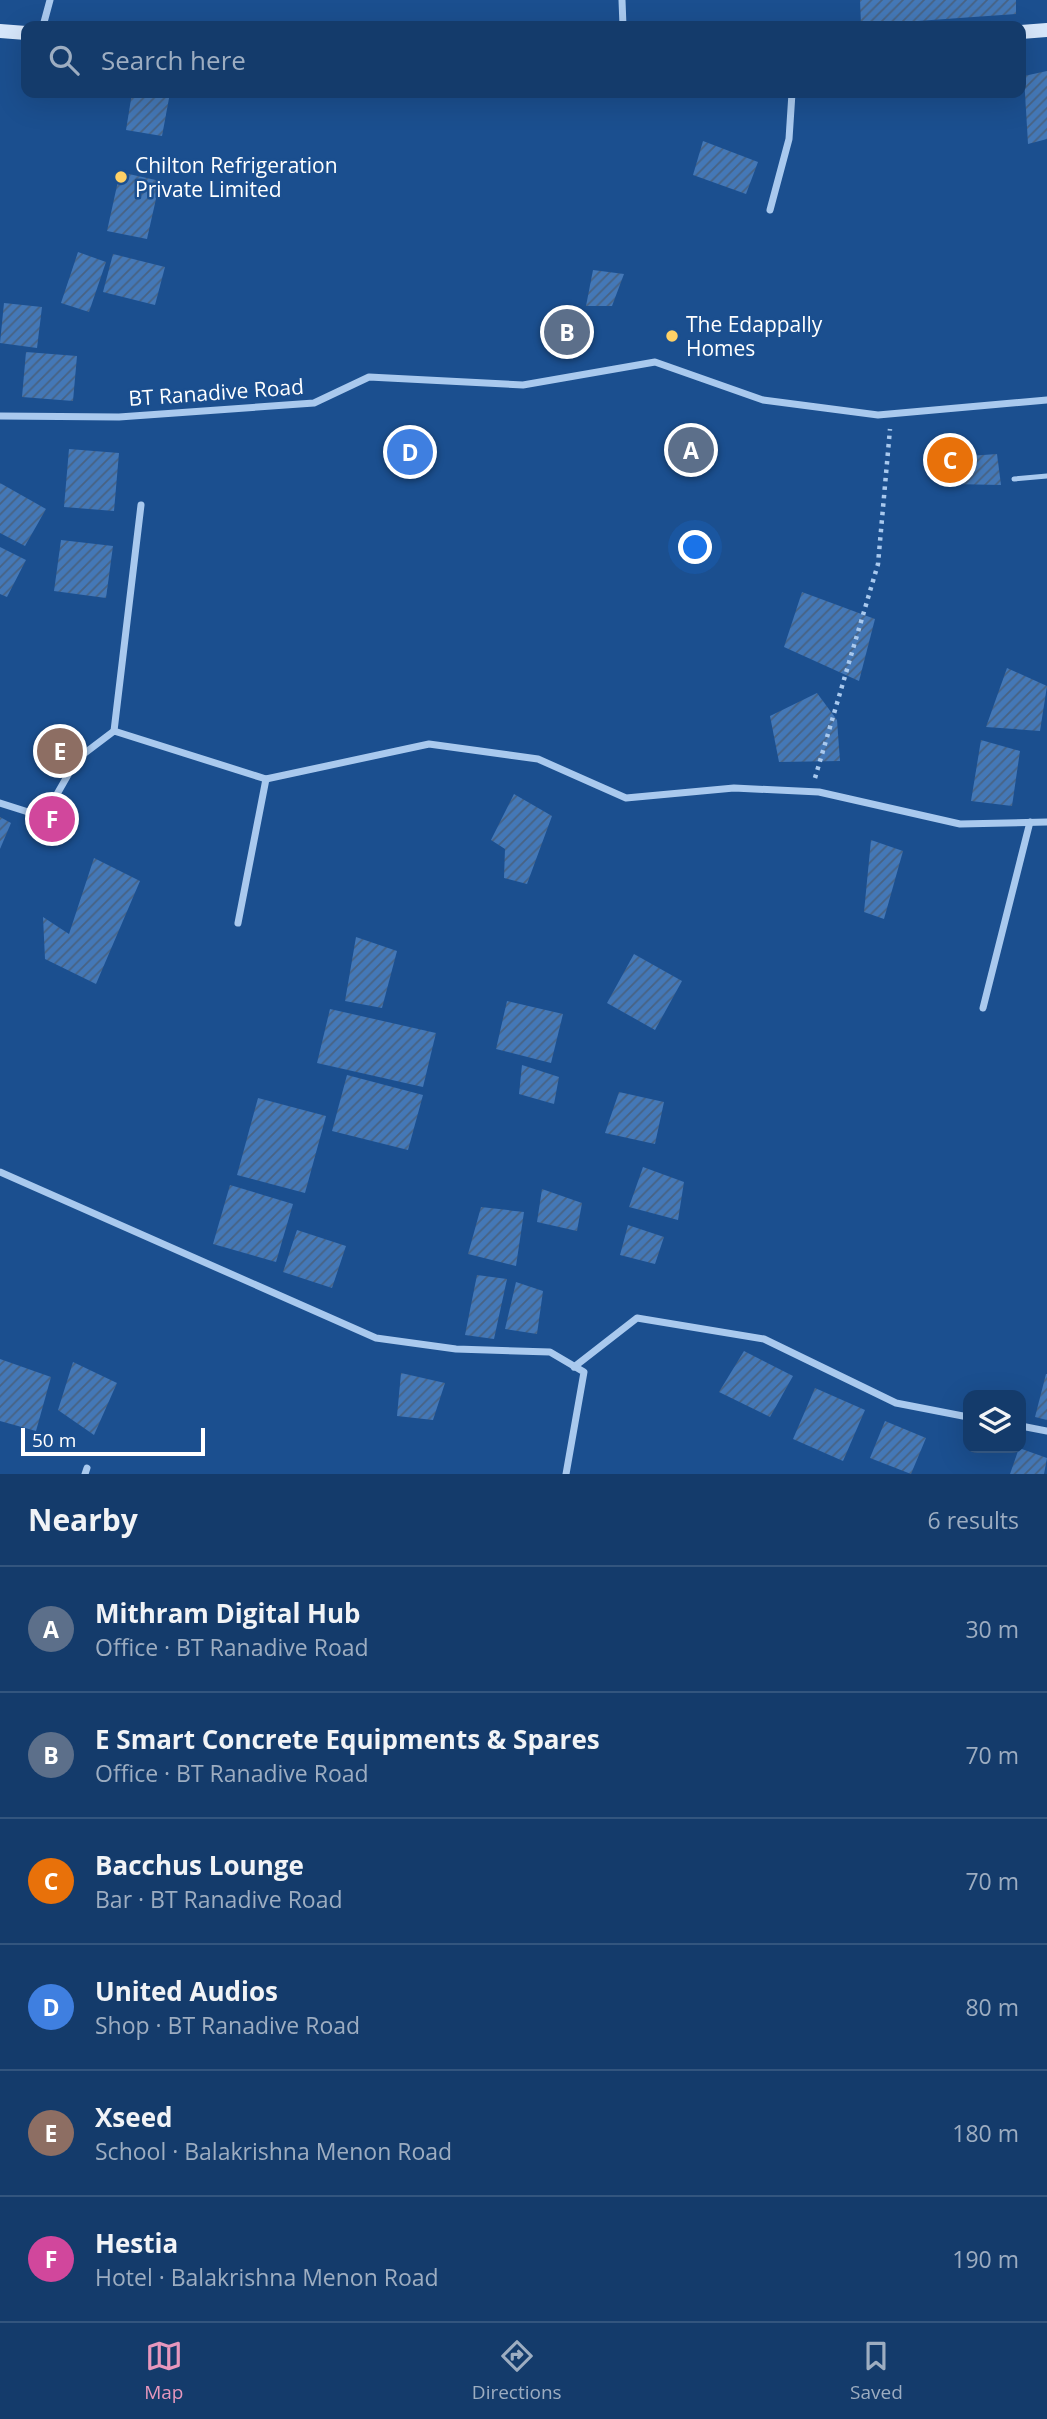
<!DOCTYPE html>
<html lang="en">
<head>
<meta charset="utf-8">
<style>
	:root { --surface:#143b6b; --page:#214673; --text:#f1f3f6; --muted:#9dadc1; --line:#33557e; --accent:#e797bd }
	body { margin:0; font-family:"Open Sans",sans-serif; background:var(--page); color:var(--text) }
	.controls { position:absolute; right:21px; bottom:21px; display:grid; overflow:hidden; border-radius:14px; box-shadow:0 7px 28px #0002 }
	.controls button { width:63px; height:63px; display:grid; place-items:center; padding:0; border:0; border-bottom:2px solid var(--line); background:var(--surface); color:var(--text); font:35px sans-serif }
	.scale { position:absolute; left:21px; bottom:18px; width:184px; box-sizing:border-box; padding-left:7px; border:4px solid #fff; border-top:0; font-size:19px; line-height:24px; white-space:nowrap; color:#fff; -webkit-text-stroke:5px #1b4f8f; paint-order:stroke }
	.you { position:absolute; left:696px; top:548px; width:24px; height:24px; margin:-18px; border:5px solid #fff; border-radius:50%; background:#1a73e8; box-shadow:0 0 0 10px #1a73e833 }
	.badge { display:grid; place-items:center; width:46px; height:46px; border-radius:50%; background:var(--accent); color:#fff; font-size:23px; font-weight:700 }
	.pin { position:absolute; translate:-50% -50%; border:4px solid #fff; box-shadow:0 2px 7px #0006 }
	.list { margin:0; padding:0; list-style:none }
	h2 { display:flex; justify-content:space-between; align-items:center; height:91px; margin:0; padding:0 28px; font-size:30px }
	h2 small { font-size:23px; font-weight:400; color:var(--muted) }
	.list li { display:grid; grid-template-columns:46px 1fr auto; gap:21px; align-items:center; box-sizing:border-box; height:126px; padding:0 28px; border-top:2px solid var(--line) }
	.list b { display:block; font-size:26px; white-space:nowrap }
	.list p { margin:0; font-size:23px; white-space:nowrap; color:var(--muted) }
	.list em { font-size:23px; font-style:normal; color:var(--muted) }
	.icon { flex:none; width:38px; height:38px; fill:none; stroke:currentColor; stroke-width:2; stroke-linecap:round; stroke-linejoin:round }
	.map { position:relative; flex:none; width:1047px; height:1474px; overflow:hidden }
	.search { position:absolute; background:var(--surface); box-shadow:0 7px 28px #0002; left:21px; right:21px; top:21px; height:77px; display:flex; align-items:center; gap:18px; box-sizing:border-box; padding:0 24px; border-radius:14px; color:var(--muted); font-size:26px }
	.sheet { height:847px; background:var(--surface) }
	nav { display:flex; justify-content:space-around; align-items:center; box-sizing:border-box; height:98px; border-top:2px solid var(--line); background:var(--surface); font-size:19px; color:var(--muted) }
	nav a { display:grid; justify-items:center; gap:4px }
	nav .on { color:var(--accent) }
	.map>svg:first-child { display:block }
</style>
</head>
<body>
<div class="map">
<svg width="1047" height="1474" viewBox="0 0 1047 1474">
	<defs>
		<pattern id="building-hatch" width="6" height="6" patternUnits="userSpaceOnUse" patternTransform="scale(1.75)"><rect width="6" height="6" fill="#4478b7"/><path d="M-1 1l2-2M0 6l6-6M5 7l2-2" fill="none" stroke="#486282"/></pattern>
	</defs>
	<rect width="100%" height="100%" fill="#1b4f8f"/>
	<g fill="url(#building-hatch)">
		<polygon points="860,0 1016,0 1016,14 861,25"/>
		<polygon points="1047,71 1047,139 1028,144 1024,76"/>
		<polygon points="132,93 170,93 162,136 126,130"/>
		<polygon points="703,141 758,162 746,194 693,175"/>
		<polygon points="120,172 160,181 147,239 107,231"/>
		<polygon points="78,252 106,262 89,312 61,303"/>
		<polygon points="113,254 165,267 155,305 103,292"/>
		<polygon points="593,270 624,274 612,306 586,306"/>
		<polygon points="4,303 42,307 37,348 0,343"/>
		<polygon points="26,352 77,356 73,401 22,397"/>
		<polygon points="69,449 119,453 114,511 64,507"/>
		<polygon points="997,454 1001,485 952,484 955,457"/>
		<polygon points="0,483 46,509 25,546 0,533"/>
		<polygon points="61,540 113,546 106,598 54,591"/>
		<polygon points="0,547 26,560 7,597 0,594"/>
		<polygon points="802,592 875,619 859,681 784,647"/>
		<polygon points="1007,668 1047,686 1040,731 986,727"/>
		<polygon points="817,693 837,720 840,761 779,762 770,716"/>
		<polygon points="981,740 1020,751 1012,806 971,801"/>
		<polygon points="514,794 552,816 527,884 504,878 505,849 491,840"/>
		<polygon points="0,817 11,823 0,849"/>
		<polygon points="871,840 903,851 884,919 864,912"/>
		<polygon points="94,858 140,881 96,984 45,959 43,917 69,934"/>
		<polygon points="356,937 397,951 382,1008 345,1001"/>
		<polygon points="634,954 682,981 655,1030 607,1003"/>
		<polygon points="507,1001 563,1014 551,1063 496,1049"/>
		<polygon points="330,1009 436,1033 423,1087 317,1063"/>
		<polygon points="522,1065 559,1077 554,1104 519,1094"/>
		<polygon points="347,1075 423,1095 408,1150 332,1131"/>
		<polygon points="619,1092 664,1102 655,1144 605,1133"/>
		<polygon points="258,1098 326,1116 305,1193 237,1175"/>
		<polygon points="643,1167 684,1182 678,1220 629,1207"/>
		<polygon points="230,1185 293,1204 276,1262 213,1244"/>
		<polygon points="542,1189 582,1203 577,1231 537,1222"/>
		<polygon points="481,1207 524,1212 516,1266 468,1254"/>
		<polygon points="628,1225 664,1237 655,1264 620,1255"/>
		<polygon points="297,1230 346,1246 332,1288 283,1272"/>
		<polygon points="477,1275 507,1279 494,1339 465,1335"/>
		<polygon points="516,1282 543,1291 537,1334 505,1329"/>
		<polygon points="744,1351 793,1376 770,1417 719,1392"/>
		<polygon points="0,1359 51,1377 36,1431 0,1421"/>
		<polygon points="73,1362 117,1383 94,1435 58,1410"/>
		<polygon points="401,1373 445,1383 433,1420 397,1416"/>
		<polygon points="1046,1374 1047,1374 1047,1420 1035,1417"/>
		<polygon points="815,1388 865,1410 843,1461 793,1439"/>
		<polygon points="885,1421 926,1438 911,1474 870,1458"/>
		<polygon points="1019,1448 1047,1458 1044,1474 1010,1474"/>
	</g>
	<g fill="none" stroke-linecap="round" stroke-linejoin="round">
		<polyline stroke="#a9c9ee" stroke-width="4.5" stroke-dasharray="3.5 5" stroke-linecap="butt" points="815,778 878,564 890,429"/>
		<polyline stroke="#a9c9ee" stroke-width="5" points="1014,479 1047,476"/>
		<g stroke="#a9c9ee" stroke-width="7">
			<polyline points="622,0 623,26"/>
			<polyline points="43,26 50,0"/>
			<polyline points="770,210 789,139 792,93"/>
			<polyline points="0,416 119,417 314,403 369,377 523,385 655,362 763,400 878,415 1047,400"/>
			<polyline points="114,731 141,505"/>
			<polyline points="0,803 44,817 77,759 114,731 266,779 429,744 538,759 626,798 734,788 819,792 960,824 1047,822"/>
			<polyline points="238,923 266,779"/>
			<polyline points="983,1008 1030,822"/>
			<polyline points="0,1172 376,1338 456,1349 550,1352 584,1372 566,1474"/>
			<polyline points="574,1367 637,1318 764,1339 896,1403 968,1417"/>
			<polyline points="1021,1426 1047,1431"/>
			<polyline points="85,1474 87,1468"/>
		</g>
		<g stroke="#d6e6fa" stroke-width="14">
			<polyline points="0,31 26,33"/>
			<polyline points="1021,32 1047,30"/>
		</g>
	</g>
	<g fill="#ffd166" stroke="#1b4f8f" stroke-width="2.5">
		<circle cx="121" cy="177" r="7"/>
		<circle cx="672" cy="336" r="7"/>
	</g>
	<g text-anchor="middle" dominant-baseline="central" stroke-width="5" stroke-linejoin="round" paint-order="stroke">
		<g font-size="21" fill="#fff" stroke="#1b4f8f" text-anchor="start">
			<text x="135" y="165">Chilton Refrigeration<tspan x="135" dy="24">Private Limited</tspan></text>
			<text x="686" y="324">The Edappally<tspan x="686" dy="24">Homes</tspan></text>
		</g>
		<g font-size="21" fill="#fff" stroke="#1b4f8f">
			<text transform="translate(216 392) rotate(-4)">BT Ranadive Road</text>
		</g>
	</g>
</svg>
<div class="controls">
<button><svg class="icon" aria-label="layers" viewBox="0 0 24 24"><path d="M12 4l9 5-9 5-9-5zM3 14l9 5 9-5"/></svg></button>
</div>
<div class="scale">50 m</div>
<div class="you"></div>
<div class="pin badge" style="left:691px;top:450px;background:#5c6f8a">A</div>
<div class="pin badge" style="left:567px;top:332px;background:#5c6f8a">B</div>
<div class="pin badge" style="left:950px;top:460px;background:#e8710a">C</div>
<div class="pin badge" style="left:410px;top:452px;background:#3f7fe0">D</div>
<div class="pin badge" style="left:60px;top:751px;background:#8d6e63">E</div>
<div class="pin badge" style="left:52px;top:819px;background:#d1479c">F</div>
<div class="search"><svg class="icon" aria-label="search" viewBox="0 0 24 24"><circle cx="10" cy="10" r="6"/><path d="M15 15l6 6"/></svg>Search here</div>
</div>
<section class="sheet">
<h2>Nearby<small>6 results</small></h2>
<ul class="list">
<li><span class="badge" style="background:#5c6f8a">A</span><div><b>Mithram Digital Hub</b><p>Office · BT Ranadive Road</p></div><em>30 m</em></li>
<li><span class="badge" style="background:#5c6f8a">B</span><div><b>E Smart Concrete Equipments &amp; Spares</b><p>Office · BT Ranadive Road</p></div><em>70 m</em></li>
<li><span class="badge" style="background:#e8710a">C</span><div><b>Bacchus Lounge</b><p>Bar · BT Ranadive Road</p></div><em>70 m</em></li>
<li><span class="badge" style="background:#3f7fe0">D</span><div><b>United Audios</b><p>Shop · BT Ranadive Road</p></div><em>80 m</em></li>
<li><span class="badge" style="background:#8d6e63">E</span><div><b>Xseed</b><p>School · Balakrishna Menon Road</p></div><em>180 m</em></li>
<li><span class="badge" style="background:#d1479c">F</span><div><b>Hestia</b><p>Hotel · Balakrishna Menon Road</p></div><em>190 m</em></li>
</ul>
</section>
<nav>
<a class="on"><svg class="icon" aria-label="map" viewBox="0 0 24 24"><path d="M3 6l6-2 6 2 6-2v14l-6 2-6-2-6 2zM9 4v14M15 6v14"/></svg>Map</a>
<a><svg class="icon" aria-label="directions" viewBox="0 0 24 24"><path d="M12 3l9 9-9 9-9-9zM9 14v-3h6M13 9l2 2-2 2"/></svg>Directions</a>
<a><svg class="icon" aria-label="saved" viewBox="0 0 24 24"><path d="M7 4h10v16l-5-4-5 4z"/></svg>Saved</a>
</nav>
</body>
</html>
